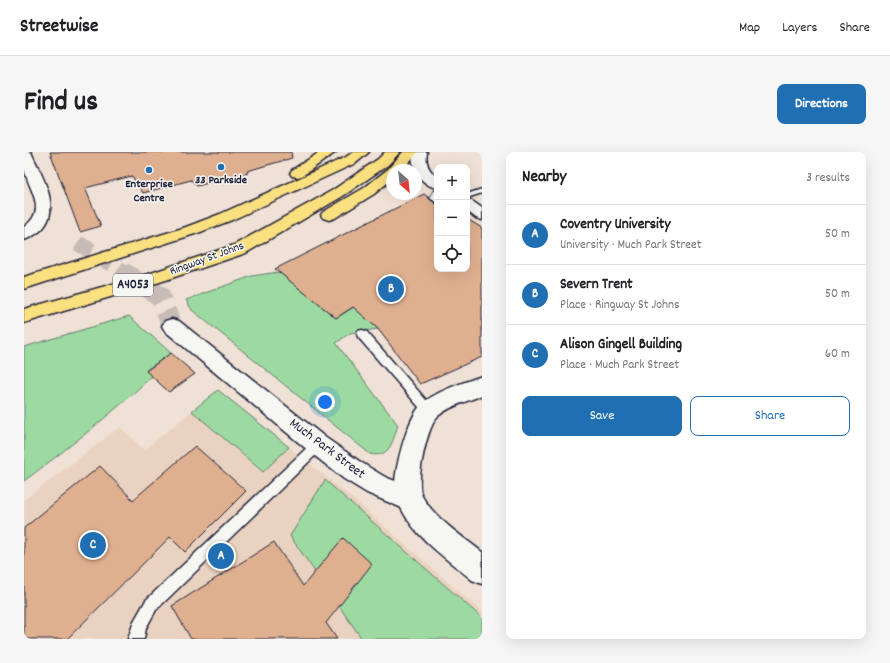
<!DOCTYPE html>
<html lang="en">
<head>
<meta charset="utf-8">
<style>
	:root { --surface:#fff; --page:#f6f6f6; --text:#202124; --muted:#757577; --line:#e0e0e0; --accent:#1f6fb2 }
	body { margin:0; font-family:Dekko,sans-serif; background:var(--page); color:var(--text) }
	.controls { position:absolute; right:12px; top:12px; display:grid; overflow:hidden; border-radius:8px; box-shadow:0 4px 16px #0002 }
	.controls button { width:36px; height:36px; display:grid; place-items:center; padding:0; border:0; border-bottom:1px solid var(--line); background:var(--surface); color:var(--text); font:20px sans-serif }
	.compass { position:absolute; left:362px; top:12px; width:36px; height:36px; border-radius:50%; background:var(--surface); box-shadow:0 4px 16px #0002; rotate:153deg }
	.you { position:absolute; left:301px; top:250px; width:14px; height:14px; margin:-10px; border:3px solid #fff; border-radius:50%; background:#1a73e8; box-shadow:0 0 0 6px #1a73e833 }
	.badge { display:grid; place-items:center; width:26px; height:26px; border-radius:50%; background:var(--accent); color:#fff; font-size:13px; font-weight:700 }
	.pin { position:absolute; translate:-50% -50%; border:2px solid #fff; box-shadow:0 1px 4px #0006 }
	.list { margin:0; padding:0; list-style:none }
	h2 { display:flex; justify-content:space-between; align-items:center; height:52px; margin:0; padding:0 16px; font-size:17px }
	h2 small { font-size:13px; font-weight:400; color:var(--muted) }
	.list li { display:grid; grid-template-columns:26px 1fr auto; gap:12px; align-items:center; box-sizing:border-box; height:60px; padding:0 16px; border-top:1px solid var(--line) }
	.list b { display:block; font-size:15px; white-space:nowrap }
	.list p { margin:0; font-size:13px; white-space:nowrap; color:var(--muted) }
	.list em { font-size:13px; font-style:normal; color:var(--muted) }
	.actions { display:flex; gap:8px; padding:12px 16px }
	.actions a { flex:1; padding:9px 0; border:1px solid var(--accent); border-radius:8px; text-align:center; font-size:14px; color:var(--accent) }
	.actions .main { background:var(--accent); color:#fff }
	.icon { flex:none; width:22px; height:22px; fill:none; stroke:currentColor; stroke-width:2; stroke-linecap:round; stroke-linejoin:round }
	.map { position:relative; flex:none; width:458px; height:487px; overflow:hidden; border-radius:8px }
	header { display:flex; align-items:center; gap:24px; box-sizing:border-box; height:56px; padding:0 20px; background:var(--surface); border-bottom:1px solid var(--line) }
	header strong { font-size:19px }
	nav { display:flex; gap:22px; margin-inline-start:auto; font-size:14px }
	.intro { display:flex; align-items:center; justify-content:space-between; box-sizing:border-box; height:96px; padding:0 24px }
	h1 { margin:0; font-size:28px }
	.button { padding:10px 18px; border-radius:8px; background:var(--accent); color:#fff; font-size:14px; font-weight:700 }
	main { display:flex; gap:24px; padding:0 24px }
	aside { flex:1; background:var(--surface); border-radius:8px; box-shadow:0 4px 16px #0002 }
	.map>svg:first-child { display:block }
</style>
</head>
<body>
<header>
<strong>Streetwise</strong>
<nav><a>Map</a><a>Layers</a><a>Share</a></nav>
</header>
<div class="intro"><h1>Find us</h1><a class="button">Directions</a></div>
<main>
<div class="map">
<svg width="458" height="487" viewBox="0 0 458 487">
	<rect width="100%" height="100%" fill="#efe1d5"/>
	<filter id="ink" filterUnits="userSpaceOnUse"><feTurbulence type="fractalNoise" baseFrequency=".025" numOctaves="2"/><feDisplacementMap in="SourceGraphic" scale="8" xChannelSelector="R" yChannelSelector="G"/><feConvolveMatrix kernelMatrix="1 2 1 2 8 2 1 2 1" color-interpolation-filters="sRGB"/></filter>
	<g filter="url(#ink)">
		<polygon fill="#ead2c0" points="194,238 328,346 458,460 458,487 0,487 0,348 96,275 120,298"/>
		<g fill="#9ddaa2" stroke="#607e6e">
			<path d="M255 120 312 166 330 155 354 177 326 181 312 191 374 273C369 288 366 307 346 302L168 158 162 148 228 124Z"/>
			<path d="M105 164 147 201 122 218 128 224C88 262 44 296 0 329V195Z"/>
			<polygon points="194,238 265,295 239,320 168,259"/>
			<polygon points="301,328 458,466 458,487 338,487 266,384"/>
		</g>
		<g fill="#dfb090" stroke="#22223b">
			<polygon points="26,0 267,0 268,6 223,19 224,21 173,34 167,28 119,41 108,24 61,36 77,74 56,80"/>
			<polygon points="400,42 413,52 413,117 443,117 443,67 458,76 458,205 396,232 354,177 329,155 312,166 251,117"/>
			<polygon points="147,201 171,222 145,240 122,219"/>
			<polygon points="171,294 222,339 161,400 146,385 43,487 0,487 0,376 76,314 109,348"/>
			<polygon points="319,386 348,412 302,471 313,487 167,487 148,454 250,390 279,434"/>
		</g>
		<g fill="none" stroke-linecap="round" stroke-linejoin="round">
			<polyline stroke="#c6bbb6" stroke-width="16" stroke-dasharray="16 8" stroke-linecap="butt" points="54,91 101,121"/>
			<polyline stroke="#c6bbb6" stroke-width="20" stroke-dasharray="20 10" stroke-linecap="butt" points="99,120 136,144 148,174"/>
			<g stroke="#22223b" stroke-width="3">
				<g id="lane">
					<polygon points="458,37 458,41 443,46 443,42"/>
					<polygon points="410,39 413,39 413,51 406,46"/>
					<polygon points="338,178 342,179 409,256 411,259 409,262 405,264 401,262 334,185 333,182 334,179"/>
					<polygon points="294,288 298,289 300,293 298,297 132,458 122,476 120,487 104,487 110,469 122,448 290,289"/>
				</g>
			</g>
			<g stroke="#22223b" stroke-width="3">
				<g id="street">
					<path d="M0 0H7C17 23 40 58 16 79 11 83 6 86 0 88V75C25 57 4 38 0 16 0 11 0 5 0 0Z"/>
					<path d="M389 0H403C401 11 405 19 413 25V36C397 33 386 16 389 0Z"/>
					<polygon points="443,47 448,49 458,56 458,68 452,66 443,59"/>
					<polygon points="148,167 155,169 302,286 338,311 361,325 394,338 398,347 394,356 385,359 343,341 320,327 286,300 141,179 138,174 141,169"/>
				</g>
			</g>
			<g stroke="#22223b" stroke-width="3">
				<path id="secondary" d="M458 224V243C444 249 426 254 414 264 403 274 391 330 398 344 409 365 439 385 458 400V432L448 428C423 407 393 387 378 358 375 353 372 346 371 341 369 320 383 266 398 252 410 240 441 230 458 224Z"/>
			</g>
			<g stroke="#22223b" stroke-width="3">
				<g id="highway">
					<polygon points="296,0 312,0 278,24 273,25 268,24 266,21 268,18"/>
					<polygon points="329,0 345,0 332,11 208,68 174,81 0,137 0,125 162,75 196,62 322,5"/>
					<polygon points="361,0 376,0 364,13 319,44 222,101 136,130 0,171 0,157 124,122 210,93 309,38 354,7"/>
					<polygon points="379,0 394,0 378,18 368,18 368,27 350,42 311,66 305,68 299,66 297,63 299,60 340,36 364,17"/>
				</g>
			</g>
			<use href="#lane" fill="#f6f6f2" fill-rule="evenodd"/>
			<use href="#street" fill="#f6f6f2" fill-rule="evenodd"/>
			<use href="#secondary" fill="#f6f6f2" fill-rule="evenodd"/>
			<use href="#highway" fill="#fbe080" fill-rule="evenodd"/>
		</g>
	</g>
	<g fill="#1f6fb2" stroke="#f6f6f2" stroke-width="1.5">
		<circle cx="197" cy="15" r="4"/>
		<circle cx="125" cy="18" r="4"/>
	</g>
	<g text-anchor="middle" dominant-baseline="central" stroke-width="3" stroke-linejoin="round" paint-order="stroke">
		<g font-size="12" font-weight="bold" fill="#22223b" stroke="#f6f6f2">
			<text x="197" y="28">33 Parkside</text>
			<text x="125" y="32">Enterprise<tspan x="125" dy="14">Centre</tspan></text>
		</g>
		<g font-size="12" fill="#22223b" stroke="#f6f6f2">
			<text transform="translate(183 107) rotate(-20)">Ringway St Johns</text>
		</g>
		<rect fill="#f6f6f2" stroke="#626272" stroke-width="1" x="89" y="122" width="40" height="22" rx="3"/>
		<g font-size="13" font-weight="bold" fill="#22223b">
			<text x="109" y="133">A4053</text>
		</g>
		<g font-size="14" fill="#22223b" stroke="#f6f6f2">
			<text transform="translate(303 297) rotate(37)">Much Park Street</text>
		</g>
	</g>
</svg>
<div class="controls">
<button>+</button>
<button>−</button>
<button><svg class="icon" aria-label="locate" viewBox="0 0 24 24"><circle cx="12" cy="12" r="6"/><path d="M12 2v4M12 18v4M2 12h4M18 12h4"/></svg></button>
</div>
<svg class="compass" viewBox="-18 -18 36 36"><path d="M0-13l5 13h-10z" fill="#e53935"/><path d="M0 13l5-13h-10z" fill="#757577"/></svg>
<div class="you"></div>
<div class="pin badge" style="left:197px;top:404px">A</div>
<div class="pin badge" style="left:367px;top:137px">B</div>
<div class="pin badge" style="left:69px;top:393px">C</div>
</div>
<aside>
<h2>Nearby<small>3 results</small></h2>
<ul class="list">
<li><span class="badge">A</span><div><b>Coventry University</b><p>University · Much Park Street</p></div><em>50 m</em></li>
<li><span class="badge">B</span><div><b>Severn Trent</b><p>Place · Ringway St Johns</p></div><em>50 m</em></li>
<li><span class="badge">C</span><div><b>Alison Gingell Building</b><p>Place · Much Park Street</p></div><em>60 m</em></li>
</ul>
<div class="actions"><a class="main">Save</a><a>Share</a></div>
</aside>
</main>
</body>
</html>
